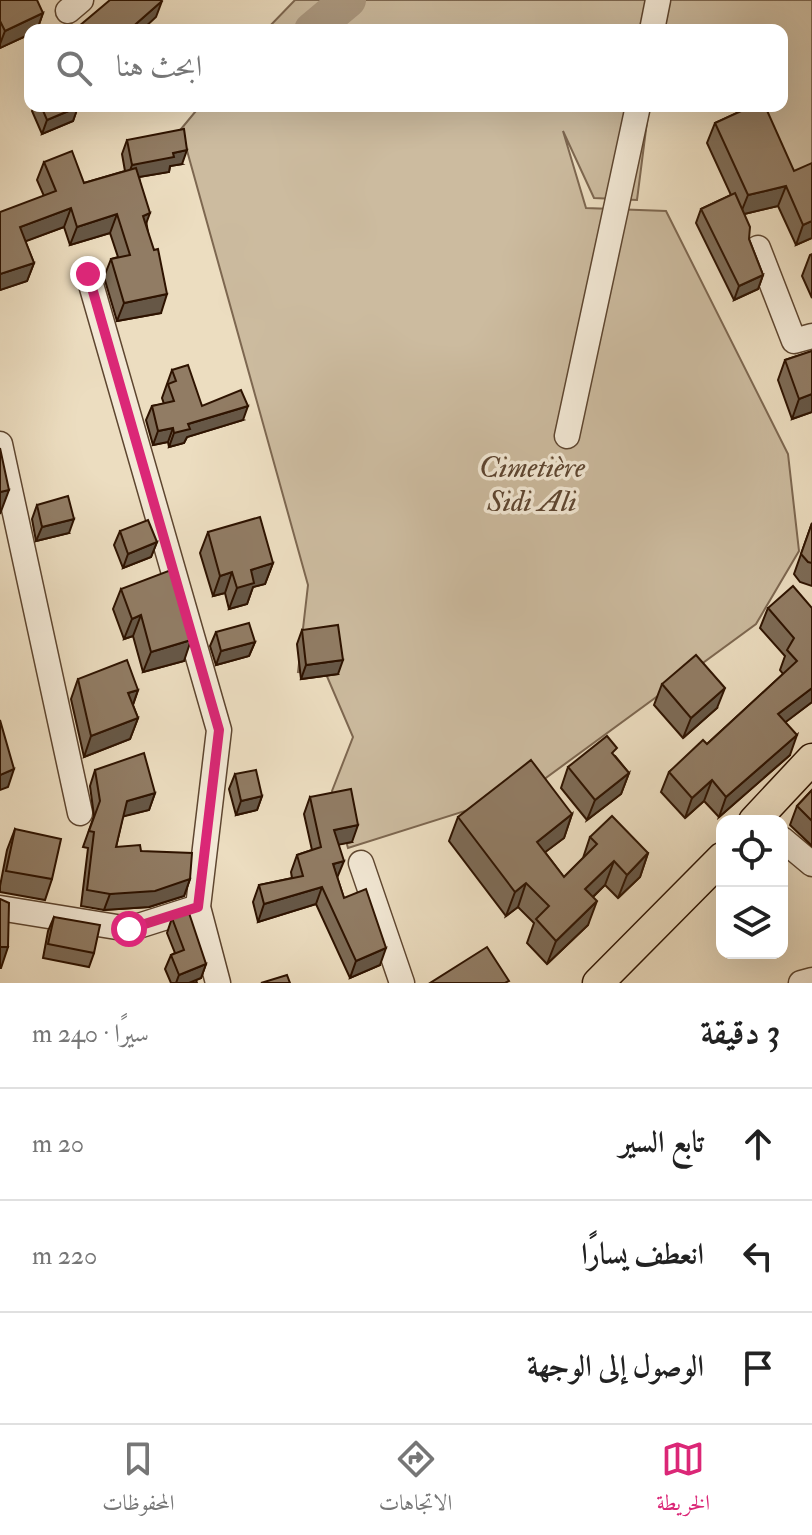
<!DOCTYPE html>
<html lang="ar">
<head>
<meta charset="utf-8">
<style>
	:root { --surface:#fff; --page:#f2f2f2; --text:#222; --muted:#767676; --line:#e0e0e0; --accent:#db2777 }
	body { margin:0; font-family:"IM FELL Double Pica",Amiri,serif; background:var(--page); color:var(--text); direction:rtl }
	.controls { position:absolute; right:24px; bottom:24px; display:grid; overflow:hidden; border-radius:16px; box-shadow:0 8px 32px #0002 }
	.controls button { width:72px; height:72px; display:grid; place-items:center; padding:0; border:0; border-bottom:2px solid var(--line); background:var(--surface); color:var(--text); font:40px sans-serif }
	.stop { position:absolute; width:24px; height:24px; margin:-18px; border:6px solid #db2777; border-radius:50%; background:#fff }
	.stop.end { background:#db2777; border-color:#fff; box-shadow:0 2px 8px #0008 }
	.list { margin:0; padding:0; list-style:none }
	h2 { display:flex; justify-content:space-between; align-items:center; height:104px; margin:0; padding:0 32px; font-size:34px }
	h2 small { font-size:26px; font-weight:400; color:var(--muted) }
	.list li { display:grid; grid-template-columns:52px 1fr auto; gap:24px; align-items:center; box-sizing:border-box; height:112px; padding:0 32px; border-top:2px solid var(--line) }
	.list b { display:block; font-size:30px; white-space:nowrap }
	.list em { font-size:26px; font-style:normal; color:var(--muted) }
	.icon { flex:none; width:44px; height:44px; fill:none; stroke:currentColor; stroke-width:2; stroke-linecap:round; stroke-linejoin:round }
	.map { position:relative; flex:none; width:812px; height:983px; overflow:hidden; direction:ltr }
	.search { position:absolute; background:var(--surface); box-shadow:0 8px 32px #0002; left:24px; right:24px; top:24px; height:88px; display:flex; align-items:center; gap:20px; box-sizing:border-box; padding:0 28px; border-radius:16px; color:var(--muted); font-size:30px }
	.sheet { height:440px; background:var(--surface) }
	nav { display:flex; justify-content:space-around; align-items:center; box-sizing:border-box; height:112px; border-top:2px solid var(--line); background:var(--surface); font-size:22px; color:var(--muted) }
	nav a { display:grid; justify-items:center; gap:4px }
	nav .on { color:var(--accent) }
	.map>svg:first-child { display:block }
</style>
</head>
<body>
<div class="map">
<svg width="812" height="983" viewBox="0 0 812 983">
	<rect width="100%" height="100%" fill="#ecddc0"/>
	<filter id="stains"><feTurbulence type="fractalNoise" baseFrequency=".0025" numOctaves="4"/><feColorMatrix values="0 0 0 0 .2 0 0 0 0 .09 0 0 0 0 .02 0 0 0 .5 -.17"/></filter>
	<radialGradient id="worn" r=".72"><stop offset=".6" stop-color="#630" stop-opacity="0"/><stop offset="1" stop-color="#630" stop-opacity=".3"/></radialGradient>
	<g fill="#ccbb9f" stroke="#7d6750" stroke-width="2">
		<polygon points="295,0 812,0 812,169 787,177 754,106 782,106 782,30 266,30"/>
		<polygon points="200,106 649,106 637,200 594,198 563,131 586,208 666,211 788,454 799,551 756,624 528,791 348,848 332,791 353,737 326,674 298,672 308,585 181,129"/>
	</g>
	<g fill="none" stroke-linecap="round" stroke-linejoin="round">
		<polyline stroke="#ab987f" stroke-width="36" points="312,30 348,0"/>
		<g stroke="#5e4630" stroke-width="27">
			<g id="minor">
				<polyline points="68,11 81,0"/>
				<polyline points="652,30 658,0"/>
				<polyline points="758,248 794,341 812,336"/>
				<polyline points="88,274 219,730 198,907 218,983"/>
				<polyline points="567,436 638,106"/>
				<polyline points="0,444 80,813"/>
				<polyline points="782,839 812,864"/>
				<polyline points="361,863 402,983"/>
				<polyline points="0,908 129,929 198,907"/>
				<polyline points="801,983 812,980"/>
			</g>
		</g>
		<g stroke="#2e1300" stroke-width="33">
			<g id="major">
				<polyline points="754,821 812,759"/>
				<polyline points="598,983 722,858"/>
			</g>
		</g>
		<use href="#minor" stroke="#f3e9d6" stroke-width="24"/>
		<use href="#major" stroke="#ecddc0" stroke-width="30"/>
	</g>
	<g fill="#7d6b56" stroke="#2e1300" stroke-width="2">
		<polygon points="0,0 43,13 37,30 30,30 30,34 0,48"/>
		<polygon points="34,106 78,106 73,121 42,134 32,111"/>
		<polygon points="752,106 812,238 796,245 778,206 744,214 749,239 763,275 758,289 734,300 696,223 701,209 731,195 707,143 715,123"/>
		<polygon points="127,140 182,164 170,166 169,172 139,177 161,313 117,321 104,277 111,259 118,257 110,233 70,245 64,227 25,241 34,263 27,281 0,290 44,196 37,180 44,162 84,183 125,171 122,154"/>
		<polygon points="812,254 812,298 802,276 810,255"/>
		<polygon points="812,351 812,412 792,419 778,380 785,360"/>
		<polygon points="172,370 202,406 243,420 187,437 184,443 169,447 168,442 153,445 146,420 152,406 164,404 162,398"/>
		<polygon points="37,505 69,533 36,541 32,519"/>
		<polygon points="812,523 812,586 800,582 794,574"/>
		<polygon points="120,531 157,542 151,557 123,568 114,545"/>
		<polygon points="208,532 273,563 265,584 253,587 247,604 229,609 225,593 213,596 200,553"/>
		<polygon points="121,589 184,661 143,672 133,636 124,639 113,609"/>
		<polygon points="768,608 812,608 812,702 785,722 790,755 719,817 704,801 685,818 661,792 669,772 707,744 783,674 780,670 785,656 760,628"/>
		<polygon points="302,630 338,674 301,679 297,644"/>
		<polygon points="216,632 255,642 249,656 216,665 210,646"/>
		<polygon points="78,679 138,690 133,705 138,718 130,739 84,757 71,699"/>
		<polygon points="662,684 717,708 683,738 654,705"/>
		<polygon points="615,756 629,773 621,794 587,820 561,788 568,767"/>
		<polygon points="95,770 155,793 149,810 123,816 116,847 141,851 190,879 184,896 149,907 104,910 81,906 88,848 83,847 94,816 90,786"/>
		<polygon points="235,774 262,796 257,810 236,815 229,789"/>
		<polygon points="812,790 812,846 790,825 797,806"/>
		<polygon points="310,797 352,842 339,844 337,877 344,898 380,965 350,978 316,904 258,922 253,902 259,885 292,878 291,872 297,855 312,850 304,814"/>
		<polygon points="572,814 564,838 545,852 564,877 583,858 590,837 648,853 640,877 618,898 605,885 593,897 588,925 547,964 527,943 534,923 518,907 506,916 449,841 458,817"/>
		<polygon points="15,829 52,879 45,900 0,892 0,886 7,850"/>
		<polygon points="54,917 94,953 89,967 43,958 48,931"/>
		<polygon points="172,918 206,964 201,978 196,980 197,983 171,983 165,969 171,955 175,953 167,933"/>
	</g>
	<g fill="#665746" stroke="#2e1300" stroke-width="2">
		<polygon points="162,1 156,17 142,30 129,30"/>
		<polygon points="43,13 37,30 30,30 30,34 0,48 0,44 5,31"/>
		<polygon points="78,107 73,121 42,134 47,120"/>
		<polygon points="187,150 182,164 170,166 169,172 127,179 132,165 173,153"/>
		<polygon points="786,186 778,206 740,215 748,195"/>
		<polygon points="71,208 64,227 13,246 20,227"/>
		<polygon points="150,213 143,232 143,216"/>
		<polygon points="117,214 110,233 70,245 77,227"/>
		<polygon points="812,221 812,238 796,245 803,225"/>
		<polygon points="34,263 27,281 0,290 0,274"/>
		<polygon points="763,275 758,289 734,300 739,286"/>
		<polygon points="167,294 161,313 117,321 124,303"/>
		<polygon points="812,394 812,412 792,419 799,399"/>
		<polygon points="248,406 243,420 187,437 184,443 169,447 174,433 188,424"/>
		<polygon points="173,428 168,442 153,445 158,431"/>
		<polygon points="9,490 0,514 0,492"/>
		<polygon points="74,519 69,533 36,541 42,527"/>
		<polygon points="157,542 151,557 123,568 128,554"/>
		<polygon points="273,563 265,584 253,587 247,604 229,609 237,588 251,570"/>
		<polygon points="232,572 225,593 213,596 220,576"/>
		<polygon points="141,615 133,636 124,639 132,619"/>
		<polygon points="191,640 184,661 143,672 151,652"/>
		<polygon points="255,642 249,656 216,665 221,651"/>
		<polygon points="343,660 338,674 301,679 306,665"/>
		<polygon points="725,688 717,708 683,738 691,718"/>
		<polygon points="812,688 812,702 770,734 778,714"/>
		<polygon points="138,690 131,710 128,693"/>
		<polygon points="138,718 130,739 84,757 91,736"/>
		<polygon points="797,735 790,755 719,817 726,797"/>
		<polygon points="14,769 8,787 0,790 0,775"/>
		<polygon points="629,773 621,794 587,820 595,800"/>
		<polygon points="712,780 704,801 685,818 692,798"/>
		<polygon points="155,793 149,810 121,817 127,801"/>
		<polygon points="262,796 257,810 236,815 241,801"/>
		<polygon points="572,814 564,838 528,865 537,842"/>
		<polygon points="358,825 352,842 328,847 334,830"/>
		<polygon points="648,853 640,877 618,898 627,875"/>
		<polygon points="344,861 337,878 333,864"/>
		<polygon points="614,861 605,885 576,913 585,889"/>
		<polygon points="190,879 184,896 149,907 104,910 110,894"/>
		<polygon points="526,883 518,907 506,916 515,892"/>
		<polygon points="322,887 316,904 258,922 264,904"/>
		<polygon points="597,901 588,925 547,964 556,941"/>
		<polygon points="0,947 8,947 1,968 0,968"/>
		<polygon points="386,948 380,965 350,978 356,961"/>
		<polygon points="206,964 201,978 189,983 176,983 179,975"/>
	</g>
	<g fill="#917c64" stroke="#2e1300" stroke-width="2">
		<polygon points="0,0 37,0 43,13 5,31 0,21"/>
		<polygon points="110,0 161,0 162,1 129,30 80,30 78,27"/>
		<polygon points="41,106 78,106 78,107 47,120"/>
		<polygon points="752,106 765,106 794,171 812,163 812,221 803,225 786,186 748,195 715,123"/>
		<polygon points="184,129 187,150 173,153 174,157 132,165 127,140"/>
		<polygon points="72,151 84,183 136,168 150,213 143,216 154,250 158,249 167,294 124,303 111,259 130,255 117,214 77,227 71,208 20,227 34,263 0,274 0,212 56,191 44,162"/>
		<polygon points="735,193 750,227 749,239 763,275 739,286 701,209"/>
		<polygon points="812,351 812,394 799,399 785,360"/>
		<polygon points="188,365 202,406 241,390 248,406 188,424 190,429 174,433 173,428 158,431 152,406 174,401 168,384 176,381 172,370"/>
		<polygon points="0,448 9,490 0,492"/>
		<polygon points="68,496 74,519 42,527 37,505"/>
		<polygon points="260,517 273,563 251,570 254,583 237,588 232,572 220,576 208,532"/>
		<polygon points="148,520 157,542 128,554 120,531"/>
		<polygon points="812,523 812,563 808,562 801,554"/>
		<polygon points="171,570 191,640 151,652 141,615 132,619 121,589"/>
		<polygon points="793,586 812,608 812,688 778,714 797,735 726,797 712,780 692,798 669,772 703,740 707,744 797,661 787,650 794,638 768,608"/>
		<polygon points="249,623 255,642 221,651 216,632"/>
		<polygon points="338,625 343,660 306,665 302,630"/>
		<polygon points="696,655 725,688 691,718 662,684"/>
		<polygon points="127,660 138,690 128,693 138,718 91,736 78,679"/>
		<polygon points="0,720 14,769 0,775"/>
		<polygon points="607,736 617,748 612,753 629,773 595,800 568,767"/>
		<polygon points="144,753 155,793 127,801 116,847 140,845 141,851 192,853 190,879 155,891 110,894 87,890 94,832 89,831 100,801 95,770"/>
		<polygon points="531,760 572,814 537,842 564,877 597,844 590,837 612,816 648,853 627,875 614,861 585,889 597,901 556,941 536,919 549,906 526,883 515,892 458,817"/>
		<polygon points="256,770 262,796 241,801 235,774"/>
		<polygon points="351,789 358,825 334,830 344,861 333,864 344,898 366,889 386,948 356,961 322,887 264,904 259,885 303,876 297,855 321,847 310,797"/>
		<polygon points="812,790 812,821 797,806"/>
		<polygon points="15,829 61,839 52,879 6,871"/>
		<polygon points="0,899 9,903 8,947 0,947"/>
		<polygon points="189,913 206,964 179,975 171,955 184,950 172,918"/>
		<polygon points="54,917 100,925 94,953 48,944"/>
		<polygon points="487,947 509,981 505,983 430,983"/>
		<polygon points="287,975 290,983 261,983"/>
	</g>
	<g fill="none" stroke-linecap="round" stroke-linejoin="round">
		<polyline stroke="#db2777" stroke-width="10" points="88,274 219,730 198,907 129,929"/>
	</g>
	<g text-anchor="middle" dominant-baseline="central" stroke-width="7" stroke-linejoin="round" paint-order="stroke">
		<g font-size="30" font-style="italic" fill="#5d4530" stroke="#f3e9d6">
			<text x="532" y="467">Cimetière<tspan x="532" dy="34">Sidi Ali</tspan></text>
		</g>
	</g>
	<rect width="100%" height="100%" filter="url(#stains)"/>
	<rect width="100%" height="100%" fill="url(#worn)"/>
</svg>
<div class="controls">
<button><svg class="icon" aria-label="locate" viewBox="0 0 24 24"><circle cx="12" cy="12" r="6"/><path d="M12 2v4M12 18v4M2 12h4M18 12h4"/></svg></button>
<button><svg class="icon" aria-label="layers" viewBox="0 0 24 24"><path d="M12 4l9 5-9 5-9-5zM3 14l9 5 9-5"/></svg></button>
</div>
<div class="stop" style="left:129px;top:929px"></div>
<div class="stop end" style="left:88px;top:274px"></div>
<div class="search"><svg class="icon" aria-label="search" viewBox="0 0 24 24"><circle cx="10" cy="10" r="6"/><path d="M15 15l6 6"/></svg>ابحث هنا</div>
</div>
<section class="sheet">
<h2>3 دقيقة<small>سيرًا · 240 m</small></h2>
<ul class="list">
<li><svg class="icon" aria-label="ahead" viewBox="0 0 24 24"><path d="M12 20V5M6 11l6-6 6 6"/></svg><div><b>تابع السير</b></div><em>20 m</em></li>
<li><svg class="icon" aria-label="left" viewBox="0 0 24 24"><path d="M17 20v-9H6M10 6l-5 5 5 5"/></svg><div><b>انعطف يسارًا</b></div><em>220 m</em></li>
<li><svg class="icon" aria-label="arrive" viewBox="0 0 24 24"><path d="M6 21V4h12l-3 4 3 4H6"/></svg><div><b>الوصول إلى الوجهة</b></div></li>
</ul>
</section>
<nav>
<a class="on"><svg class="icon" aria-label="map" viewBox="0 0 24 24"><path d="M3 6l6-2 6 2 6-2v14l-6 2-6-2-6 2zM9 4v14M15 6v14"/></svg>الخريطة</a>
<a><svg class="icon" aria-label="directions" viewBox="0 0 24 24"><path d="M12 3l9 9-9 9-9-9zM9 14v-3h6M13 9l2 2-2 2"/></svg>الاتجاهات</a>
<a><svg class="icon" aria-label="saved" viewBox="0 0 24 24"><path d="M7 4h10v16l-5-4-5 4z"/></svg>المحفوظات</a>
</nav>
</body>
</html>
